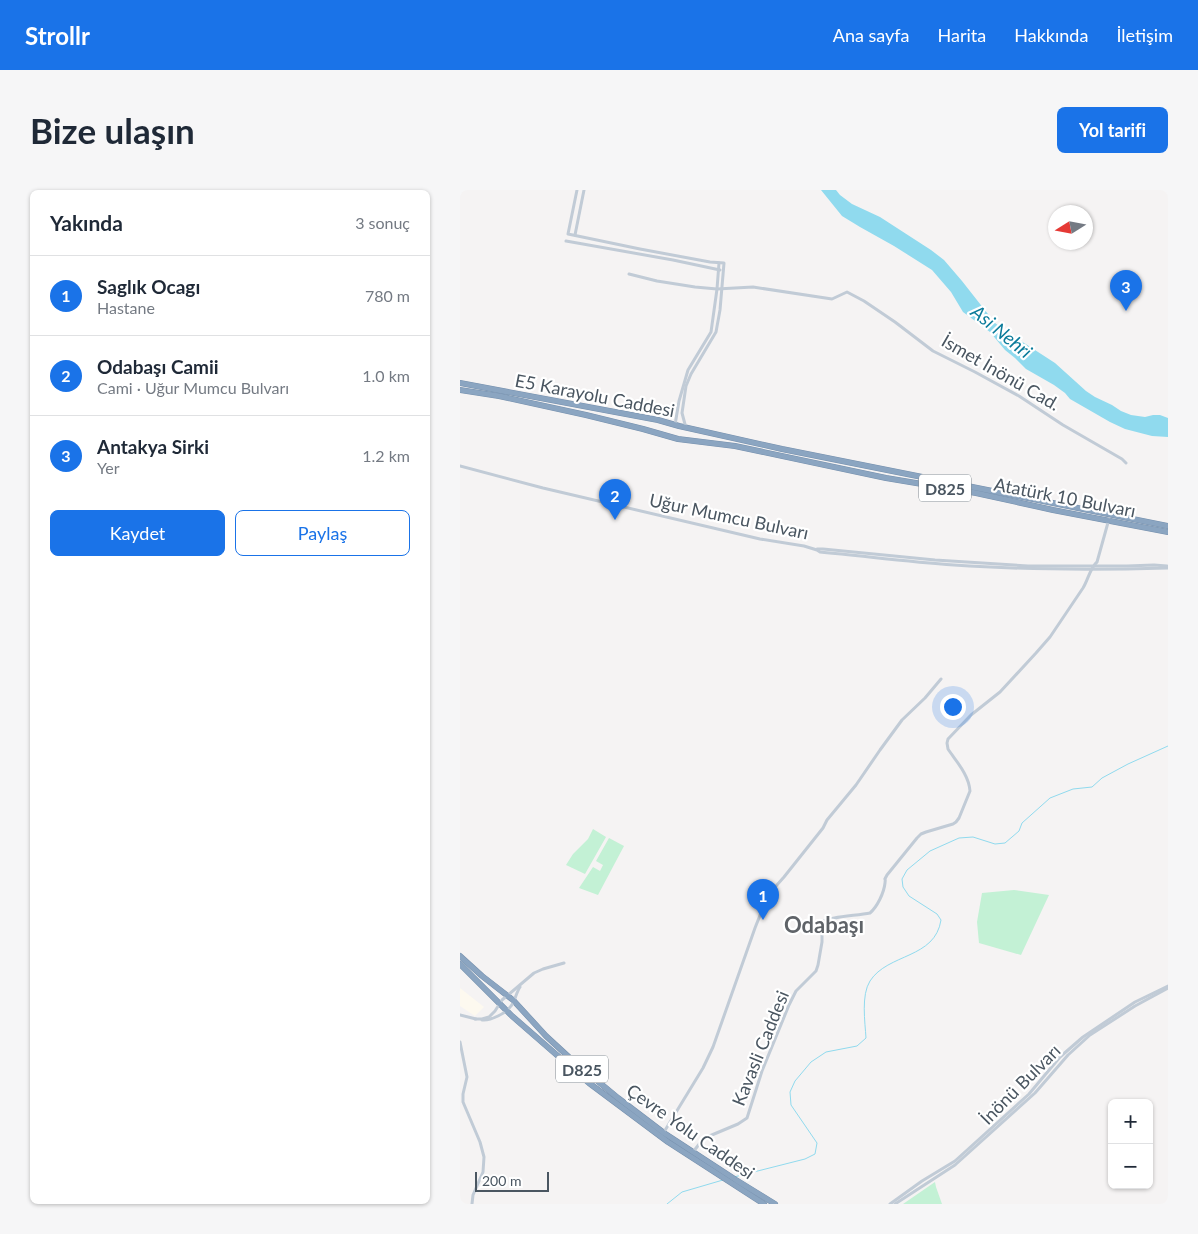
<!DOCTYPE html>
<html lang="tr">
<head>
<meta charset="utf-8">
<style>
	:root { --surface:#fff; --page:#f6f6f7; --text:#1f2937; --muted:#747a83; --line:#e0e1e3; --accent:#1a73e8 }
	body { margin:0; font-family:Lato,sans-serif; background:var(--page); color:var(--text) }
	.controls { position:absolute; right:15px; bottom:15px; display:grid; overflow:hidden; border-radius:8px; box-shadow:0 1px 4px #0004 }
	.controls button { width:45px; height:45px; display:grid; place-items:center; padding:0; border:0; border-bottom:1px solid var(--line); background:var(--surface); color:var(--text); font:25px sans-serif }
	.compass { position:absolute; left:588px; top:15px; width:45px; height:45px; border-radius:50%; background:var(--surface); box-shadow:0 1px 4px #0004; rotate:259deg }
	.scale { position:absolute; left:15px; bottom:12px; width:74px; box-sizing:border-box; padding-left:5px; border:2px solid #4a5661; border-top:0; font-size:14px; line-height:18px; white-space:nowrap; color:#4a5661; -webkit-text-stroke:4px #fff; paint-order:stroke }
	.you { position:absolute; left:492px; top:516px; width:18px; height:18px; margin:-12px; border:4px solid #fff; border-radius:50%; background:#1a73e8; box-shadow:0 0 0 8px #1a73e833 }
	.badge { display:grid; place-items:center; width:32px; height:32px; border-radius:50%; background:var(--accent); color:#fff; font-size:16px; font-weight:700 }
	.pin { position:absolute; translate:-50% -41px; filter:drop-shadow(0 1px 2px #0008) }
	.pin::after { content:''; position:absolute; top:26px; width:18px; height:15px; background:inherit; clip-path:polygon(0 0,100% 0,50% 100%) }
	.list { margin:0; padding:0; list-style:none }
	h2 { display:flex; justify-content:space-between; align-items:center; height:65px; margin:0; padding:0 20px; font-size:21px }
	h2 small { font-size:16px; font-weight:400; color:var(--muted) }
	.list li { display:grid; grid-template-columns:32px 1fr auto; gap:15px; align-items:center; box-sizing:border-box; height:80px; padding:0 20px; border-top:1px solid var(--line) }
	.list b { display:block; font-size:19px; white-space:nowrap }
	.list p { margin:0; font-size:16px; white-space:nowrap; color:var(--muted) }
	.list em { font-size:16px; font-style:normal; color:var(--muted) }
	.actions { display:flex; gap:10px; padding:15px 20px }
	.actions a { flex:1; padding:11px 0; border:1px solid var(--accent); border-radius:8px; text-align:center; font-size:18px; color:var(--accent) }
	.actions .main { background:var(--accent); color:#fff }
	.map { position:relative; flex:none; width:708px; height:1014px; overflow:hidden; border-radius:8px }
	header { display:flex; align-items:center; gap:30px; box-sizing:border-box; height:70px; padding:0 25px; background:var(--accent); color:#fff }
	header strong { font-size:24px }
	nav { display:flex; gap:28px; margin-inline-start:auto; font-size:18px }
	.intro { display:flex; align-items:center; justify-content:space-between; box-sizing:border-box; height:120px; padding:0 30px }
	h1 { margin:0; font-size:35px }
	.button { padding:12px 22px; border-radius:8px; background:var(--accent); color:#fff; font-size:18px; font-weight:700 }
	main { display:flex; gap:30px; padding:0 30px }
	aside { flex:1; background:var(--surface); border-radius:8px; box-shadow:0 1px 4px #0004 }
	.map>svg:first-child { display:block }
</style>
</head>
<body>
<header>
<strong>Strollr</strong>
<nav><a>Ana sayfa</a><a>Harita</a><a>Hakkında</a><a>İletişim</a></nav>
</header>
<div class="intro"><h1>Bize ulaşın</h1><a class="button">Yol tarifi</a></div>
<main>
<aside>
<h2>Yakında<small>3 sonuç</small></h2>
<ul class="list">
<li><span class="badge">1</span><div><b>Saglık Ocagı</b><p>Hastane</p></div><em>780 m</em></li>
<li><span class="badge">2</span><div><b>Odabaşı Camii</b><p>Cami · Uğur Mumcu Bulvarı</p></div><em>1.0 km</em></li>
<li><span class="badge">3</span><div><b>Antakya Sirki</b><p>Yer</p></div><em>1.2 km</em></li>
</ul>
<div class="actions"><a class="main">Kaydet</a><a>Paylaş</a></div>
</aside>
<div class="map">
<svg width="708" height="1014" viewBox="0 0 708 1014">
	<rect width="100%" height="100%" fill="#f5f3f3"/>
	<polygon fill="#fdf9ef" points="0,798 24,817 15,826 0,816"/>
	<g fill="#c3f1d5">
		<polygon points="133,639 146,647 125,684 106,675 113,664 128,649"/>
		<polygon points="149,648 164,656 138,705 119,698 133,677 140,681 143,675 136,671"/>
		<polygon points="554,700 589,705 561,765 519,753 517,732 522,703"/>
		<polygon points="475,992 476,997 482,1014 443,1014"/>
	</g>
	<polygon fill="#90daee" points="361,0 376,0 380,5 392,14 420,27 471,60 484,70 502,91 535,133 550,144 595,173 626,201 635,207 652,215 661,221 671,225 685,227 693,225 700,225 708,228 708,247 692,246 665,239 650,232 610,209 605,203 594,195 566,179 555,168 545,160 530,142 503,122 491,102 472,80 434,56 400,37 382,26"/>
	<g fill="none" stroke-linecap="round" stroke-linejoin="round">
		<g stroke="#90daee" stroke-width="1">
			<path d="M274 987 345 969 355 964 357 953 331 915 330 902 335 891 351 872 366 862 397 856 406 848C405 832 401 805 410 791 428 763 475 769 481 730L477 724 449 706 443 697 442 689 447 680 470 661 499 648 513 647 535 654 545 653 559 641 562 633 590 608 613 599 632 597 642 588 668 574 708 556"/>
			<polyline points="207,1014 222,1002 263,990"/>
		</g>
		<g stroke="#7690ad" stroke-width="6">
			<g id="highway">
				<polyline points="0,193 198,230 219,236 322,259 708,336"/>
				<polyline points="0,200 39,206 126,225 183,239 218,249 275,256 426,288 516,303 593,320 708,342"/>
				<polyline points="0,766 22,786 53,810 86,846 111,869 158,908 204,943 276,990 315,1014"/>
				<polyline points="0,774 52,826 129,893 208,952 304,1014"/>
			</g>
		</g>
		<g stroke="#c1cbd6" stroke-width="3">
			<polyline points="117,0 108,44 180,59 250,72 264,73 260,120 256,142 231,184 226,196 222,223 226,238"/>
			<polyline points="115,45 124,0"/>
			<polyline points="106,51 213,70 260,80"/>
			<polyline points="169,84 197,91 235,97 257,99 293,97 372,109 387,102 404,111 435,132 473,161 515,182 559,206 603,235 662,269 666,273"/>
			<polyline points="215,235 219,211 228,180 251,142 257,99 259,73"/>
			<path d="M0 276 83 298 300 349 344 356 357 360 360 362C404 366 449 372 494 375 565 380 637 380 708 378"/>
			<polyline points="357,359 363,359 475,370 568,376 667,376 694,375 707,376"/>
			<polyline points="0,825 16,829"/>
			<polyline points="15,829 22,829 29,827 35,821 42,810 74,783 83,779 104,773"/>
			<path d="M22 830C31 831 46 823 51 816 55 811 56 803 60 797"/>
			<polyline points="0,852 7,887 3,904 3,912 20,952 24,967 23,982 13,1005 12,1014"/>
			<polyline points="204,942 243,878 253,857 295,738 308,705 324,687 363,638 367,630 396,595 420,560 442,530 465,508 481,489"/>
			<path d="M233 962 240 953 247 947 278 934 287 928 302 881 329 815 336 801 356 781 358 775 362 752V741L360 733C370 726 396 726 410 723 417 717 424 703 425 693 426 685 423 693 427 685L457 648 461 644 466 642 493 634 496 632 499 628 510 601C509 585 496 571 488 559L487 553 488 549 511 525 540 502 576 463 590 447 623 398C628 390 630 378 637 372L649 329"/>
			<polyline points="430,1014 462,991 495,971 569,904 600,867 623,847 675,812 708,796"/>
			<polyline points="435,1014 495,975 575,903 608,865 630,845 675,816 708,798"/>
		</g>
		<use href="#highway" stroke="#8ba5c1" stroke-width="5"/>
	</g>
	<g text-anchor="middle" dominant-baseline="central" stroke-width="4.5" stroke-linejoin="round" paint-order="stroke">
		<g fill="#fff" stroke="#808990" stroke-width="1">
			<rect x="459" y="284.5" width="52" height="27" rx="4"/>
			<rect x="96" y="865.5" width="52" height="27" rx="4"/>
		</g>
		<g font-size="16" font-weight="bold" fill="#4a5661">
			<text x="485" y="298">D825</text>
			<text x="122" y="879">D825</text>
		</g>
		<g font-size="18" fill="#4a5661" stroke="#fff">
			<text transform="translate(541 182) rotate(30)">İsmet İnönü Cad.</text>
			<text transform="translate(135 205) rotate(11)">E5 Karayolu Caddesi</text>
			<text transform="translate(605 307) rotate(11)">Atatürk 10 Bulvarı</text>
			<text transform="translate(269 326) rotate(12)">Uğur Mumcu Bulvarı</text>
			<text transform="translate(300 858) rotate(-68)">Kavasli Caddesi</text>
			<text transform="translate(560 894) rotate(-45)">İnönü Bulvarı</text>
			<text transform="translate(231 941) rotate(35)">Çevre Yolu Caddesi</text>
		</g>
		<g font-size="19" font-style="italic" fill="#0c7c9b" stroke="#fff">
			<text transform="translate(542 141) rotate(39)">Asi Nehri</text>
		</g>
		<g font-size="22" font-weight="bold" fill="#5f6368" stroke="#fff">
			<text x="364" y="734">Odabaşı</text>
		</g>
	</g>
</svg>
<div class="controls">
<button>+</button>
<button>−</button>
</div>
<svg class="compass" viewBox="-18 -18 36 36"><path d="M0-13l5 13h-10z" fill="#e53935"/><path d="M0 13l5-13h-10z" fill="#747a83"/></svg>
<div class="scale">200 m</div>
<div class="you"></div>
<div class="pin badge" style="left:303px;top:730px">1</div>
<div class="pin badge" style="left:155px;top:330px">2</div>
<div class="pin badge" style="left:666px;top:121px">3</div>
</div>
</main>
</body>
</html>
